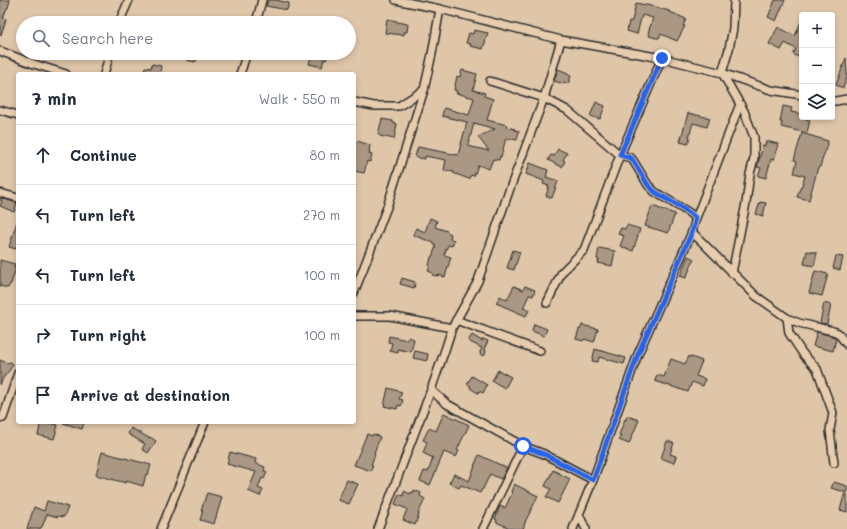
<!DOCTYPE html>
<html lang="en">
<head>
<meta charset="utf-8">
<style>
	:root { --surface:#fff; --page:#f2f2f3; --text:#1f2937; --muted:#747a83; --line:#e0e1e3 }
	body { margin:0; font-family:Mali,sans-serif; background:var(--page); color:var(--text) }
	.controls { position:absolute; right:12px; top:12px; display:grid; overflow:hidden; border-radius:4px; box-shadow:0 2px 6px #0003 }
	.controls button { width:36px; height:36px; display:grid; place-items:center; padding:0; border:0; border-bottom:1px solid var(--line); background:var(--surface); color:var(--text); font:20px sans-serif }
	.stop { position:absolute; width:12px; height:12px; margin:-9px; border:3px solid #2563eb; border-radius:50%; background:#fff }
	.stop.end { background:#2563eb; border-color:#fff; box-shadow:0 1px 4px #0008 }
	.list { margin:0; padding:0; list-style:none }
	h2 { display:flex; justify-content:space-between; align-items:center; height:52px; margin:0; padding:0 16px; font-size:17px }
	h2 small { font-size:13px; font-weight:400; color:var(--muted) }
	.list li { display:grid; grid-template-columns:26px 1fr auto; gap:12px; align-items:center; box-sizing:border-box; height:60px; padding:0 16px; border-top:1px solid var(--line) }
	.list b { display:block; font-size:15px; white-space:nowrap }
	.list em { font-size:13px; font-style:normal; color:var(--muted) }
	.icon { flex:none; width:22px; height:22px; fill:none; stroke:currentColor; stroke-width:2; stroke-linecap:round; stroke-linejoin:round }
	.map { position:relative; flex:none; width:847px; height:529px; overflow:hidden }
	.search { position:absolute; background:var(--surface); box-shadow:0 2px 6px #0003; left:16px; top:16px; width:340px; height:44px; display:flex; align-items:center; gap:10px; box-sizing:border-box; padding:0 14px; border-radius:22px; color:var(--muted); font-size:15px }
	.panel { position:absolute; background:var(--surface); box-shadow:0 2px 6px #0003; left:16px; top:72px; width:340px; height:352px; border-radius:4px }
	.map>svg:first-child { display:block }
</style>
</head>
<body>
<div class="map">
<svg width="847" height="529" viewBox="0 0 847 529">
	<rect width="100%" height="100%" fill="#dfc6a9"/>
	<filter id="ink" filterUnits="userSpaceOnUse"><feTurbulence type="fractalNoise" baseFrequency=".025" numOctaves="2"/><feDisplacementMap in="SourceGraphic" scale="8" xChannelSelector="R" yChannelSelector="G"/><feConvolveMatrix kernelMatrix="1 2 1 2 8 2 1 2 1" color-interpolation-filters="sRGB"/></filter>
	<g filter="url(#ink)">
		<g fill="#aa9884" stroke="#2b2b2b" fill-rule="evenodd">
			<polygon points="0,0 10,0 8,8 7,8 3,18 6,19 1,35 0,34"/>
			<polygon points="268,0 276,0 289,3 287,10 266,6"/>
			<polygon points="775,0 785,0 776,21 768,17"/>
			<polygon points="636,3 656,7 669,11 668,11 686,19 683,26 685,26 677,41 661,34 659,38 656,38 649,36 650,34 648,33 653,18 642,15 637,34 627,31 629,21 632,21"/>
			<polygon points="387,19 397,21 397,22 408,24 407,32 404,32 404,35 385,33"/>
			<polygon points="802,19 802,52 801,51 798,57 793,54 796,49 785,43 781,50 769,44 778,27 795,36"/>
			<polygon points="474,30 488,33 483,49 470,46 471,44 466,43 469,33 473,34"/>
			<polygon points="185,53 199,53 197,60 196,60 195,62 186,60 187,58 184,58"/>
			<polygon points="312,53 328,53 326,60 324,59 322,67 309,64"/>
			<polygon points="846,58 847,77 843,88 836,85"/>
			<polygon points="152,64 161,66 160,74 143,74 145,67 151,68"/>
			<polygon points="558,69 568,73 567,74 571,76 568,84 564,82 564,84 554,81"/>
			<path d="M462 70 477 74 473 90 485 93 484 96 493 99 487 120 507 125 506 127 515 129V130L519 131 517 140 506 138 501 157 500 156 499 160 493 159 489 169 478 165 474 176 471 175 469 179 453 173 454 172 444 170 446 160 425 156V159L415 157 418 147 458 155 467 122 442 116 444 108 469 115 474 98 456 93 457 91 454 90 457 76 460 77ZM474 123 495 129 478 137 489 151 468 146Z"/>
			<polygon points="596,102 605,106 600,119 590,116"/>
			<polygon points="783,106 792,108 791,112 802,114 802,117 806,117 806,119 810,120 807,133 781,127 782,122 780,122"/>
			<polygon points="688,113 710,118 707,127 693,123 689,137 690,137 688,144 680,142"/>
			<polygon points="382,119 393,121 393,123 397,124 394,139 380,136 378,134"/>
			<polygon points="802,133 828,141 820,167 818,167 809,200 797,197 801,186 802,186 805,176 794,173 797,161 794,160"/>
			<polygon points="355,141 357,142 357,141 370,145 369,151 370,151 369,154 372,155 370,162 367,161 364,173 354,171 354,145"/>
			<polygon points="766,141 778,144 774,160 771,159 766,178 758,176 761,168 757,167 763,145 765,146"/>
			<polygon points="558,149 567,153 563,160 565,161 562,167 548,160 551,155 554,156"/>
			<polygon points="530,163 548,170 546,177 558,181 552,198 546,196 549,186 543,184 544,181 526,174"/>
			<polygon points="1,198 17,203 14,212 0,206 2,201 0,200"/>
			<polygon points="760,202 766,203 763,216 756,214"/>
			<polygon points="652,206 675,214 668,233 645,226"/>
			<polygon points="430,218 437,221 435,227 447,231 447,232 451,234 450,239 454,240 452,246 448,245 444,255 451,257 445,277 439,275 438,276 432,275 433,273 428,271 430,266 429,266 431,257 432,257 436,246 434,245 434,243 413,235 416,228 425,232"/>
			<polygon points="17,222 18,222 18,243 16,249 9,247"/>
			<polygon points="627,225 640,229 633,251 620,246 624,236 618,234 621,228 625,229"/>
			<polygon points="599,248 615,251 612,266 598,263 599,260 597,259"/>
			<polygon points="513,250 520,252 514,270 507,268"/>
			<polygon points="807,251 817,253 814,266 804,264"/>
			<polygon points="688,256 694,259 686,278 680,276"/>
			<polygon points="836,256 843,257 840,270 833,268"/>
			<polygon points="0,260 15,264 14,268 16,268 11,284 10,284 8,288 0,286"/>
			<polygon points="815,271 828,274 822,296 809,293"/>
			<polygon points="402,278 415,282 414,288 400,284"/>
			<polygon points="514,286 523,290 525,286 535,290 533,296 529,295 523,308 529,310 526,316 496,303 500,296 507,300"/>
			<polygon points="824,303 831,305 827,324 820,323"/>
			<polygon points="534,324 547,329 544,336 532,331"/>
			<polygon points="582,325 598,329 594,342 584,339 583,341 576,339 579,329 580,330"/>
			<polygon points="817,332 835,337 836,339 833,351 813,346"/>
			<polygon points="472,335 482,341 483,339 488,341 484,349 486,351 485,355 483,356 480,354 480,352 482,348 468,341"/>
			<polygon points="389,336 407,340 408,337 414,339 411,352 398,349 398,353 390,351 392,343 388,342"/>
			<polygon points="595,349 626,358 624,364 599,357 598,362 592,361"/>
			<polygon points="415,351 428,354 427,361 413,358"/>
			<polygon points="689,356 702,361 696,376 705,379 703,386 692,382 688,392 655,381 657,375 664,377 671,359 685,364"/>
			<polygon points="0,360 7,363 11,362 13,364 13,365 5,376 4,376 0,385"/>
			<polygon points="498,370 511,377 505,388 492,381"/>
			<polygon points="472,376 487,385 483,393 479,391 478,393 470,388 471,386 467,384"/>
			<polygon points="388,388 402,392 399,399 403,400 401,406 398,405 397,409 384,406"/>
			<polygon points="444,413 469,425 457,450 459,451 456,457 444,452 430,485 420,481 424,471 428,472 433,458 423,453 427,442 423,440 429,428 436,431"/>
			<polygon points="627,416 639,420 629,444 619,440 621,436 619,435 625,419 626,420"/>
			<polygon points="41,422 45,422 58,425 54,439 38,435"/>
			<polygon points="64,422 81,422 84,423 82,429 63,423"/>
			<polygon points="131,428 149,438 150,437 156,441 148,453 142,449 145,444 128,434"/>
			<polygon points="367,434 372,436 373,434 380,437 374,453 375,454 371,465 373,465 371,471 354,465"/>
			<polygon points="667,441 674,443 670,454 676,456 674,463 661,458"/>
			<polygon points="102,452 151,465 148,475 146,474 143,486 126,481 126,483 96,475"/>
			<polygon points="230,452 256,459 255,463 265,467 264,471 267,472 264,479 262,478 258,488 263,490 260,496 248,491 256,472 227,464"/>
			<polygon points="479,455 507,468 501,479 490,474 483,489 482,489 480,493 461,485 459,488 449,483 454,474 469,481 475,466 474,466"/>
			<polygon points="553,470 570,479 558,503 546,497 551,489 545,486"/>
			<polygon points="347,480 358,484 349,504 338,500"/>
			<polygon points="834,482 847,486 847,512 840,510 845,492 831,488"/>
			<polygon points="514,484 538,496 526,520 523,529 512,529 496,522 497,520 495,519 500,506 505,508 512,493 511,492"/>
			<polygon points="414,490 421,493 420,496 425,499 418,514 419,514 415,525 403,520 407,509 395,504 399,494 403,496 404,491 410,494 411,492 413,493"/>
			<polygon points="207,493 222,497 214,524 200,520 203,510 201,510"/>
			<polygon points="47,501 68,507 64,517 59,516 58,517 47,514 42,527 41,527 40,529 27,529 34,507 44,511"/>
		</g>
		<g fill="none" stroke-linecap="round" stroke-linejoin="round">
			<g stroke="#2b2b2b" stroke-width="10">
				<g id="street">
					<polyline points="396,0 440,9 561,40 662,58 722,73 771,90 802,95"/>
					<polyline points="119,23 122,16 129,0"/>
					<polyline points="256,23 262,0"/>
					<polyline points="0,51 34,64 66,74"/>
					<polyline points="104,74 110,53"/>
					<polyline points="240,74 247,53"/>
					<polyline points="490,81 544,98 567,110 620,155 631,158 634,162 648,185 655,192 688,212 696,218"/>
					<polyline points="832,101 836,101 847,99"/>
					<polyline points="354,102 374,106 399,106 424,90 432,54 440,9"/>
					<polyline points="0,110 18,115"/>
					<polyline points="0,193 18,198"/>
					<polyline points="692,232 756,296 787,318 799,323 833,331 838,333 847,345"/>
					<polyline points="732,273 746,203 750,174 754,158 754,137 744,111 722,73 729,49 733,28 734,0"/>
					<polyline points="354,293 387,207 424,90"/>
					<polyline points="547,303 562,272 584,250 620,155 662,58"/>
					<polyline points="354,316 390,316 452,328"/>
					<polyline points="787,318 789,333 803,354 817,369 833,413 830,430 834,463"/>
					<polyline points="456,320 540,351"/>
					<polyline points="431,390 447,404 523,446 544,454 593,480"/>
					<polyline points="3,418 18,373"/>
					<polyline points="579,515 586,529"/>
					<polyline points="161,529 205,422"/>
					<polyline points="378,529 431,390 446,347 452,328 478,281 509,191 544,98 561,40"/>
					<polyline points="483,529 523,446"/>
					<polyline points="573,529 593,480 638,354 692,232 696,218 740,104"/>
				</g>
			</g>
			<use href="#street" stroke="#e7ccae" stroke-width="7"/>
		</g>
	</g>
	<g fill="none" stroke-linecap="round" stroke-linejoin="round" filter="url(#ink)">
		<polyline stroke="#2563eb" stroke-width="5" points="523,446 544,454 593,480 638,354 692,232 696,218 688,212 655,192 648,185 634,162 631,158 620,155 662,58"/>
	</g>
</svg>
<div class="controls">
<button>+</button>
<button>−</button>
<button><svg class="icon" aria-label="layers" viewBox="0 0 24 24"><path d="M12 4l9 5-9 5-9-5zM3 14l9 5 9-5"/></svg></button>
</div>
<div class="stop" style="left:523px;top:446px"></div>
<div class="stop end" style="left:662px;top:58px"></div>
<div class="search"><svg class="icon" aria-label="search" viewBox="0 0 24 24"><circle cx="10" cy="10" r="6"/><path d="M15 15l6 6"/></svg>Search here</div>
<section class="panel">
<h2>7 min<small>Walk · 550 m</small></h2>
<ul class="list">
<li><svg class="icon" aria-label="ahead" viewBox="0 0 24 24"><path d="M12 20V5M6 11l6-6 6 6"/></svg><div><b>Continue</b></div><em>80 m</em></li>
<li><svg class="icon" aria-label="left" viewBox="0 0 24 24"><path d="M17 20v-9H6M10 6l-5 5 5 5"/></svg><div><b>Turn left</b></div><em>270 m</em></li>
<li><svg class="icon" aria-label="left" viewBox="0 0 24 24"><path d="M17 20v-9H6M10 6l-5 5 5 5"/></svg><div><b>Turn left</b></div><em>100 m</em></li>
<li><svg class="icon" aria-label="right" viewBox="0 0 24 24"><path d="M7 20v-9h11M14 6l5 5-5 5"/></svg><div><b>Turn right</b></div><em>100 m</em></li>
<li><svg class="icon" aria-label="arrive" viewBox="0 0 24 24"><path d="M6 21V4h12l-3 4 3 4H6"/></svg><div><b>Arrive at destination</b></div></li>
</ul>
</section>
</div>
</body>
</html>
